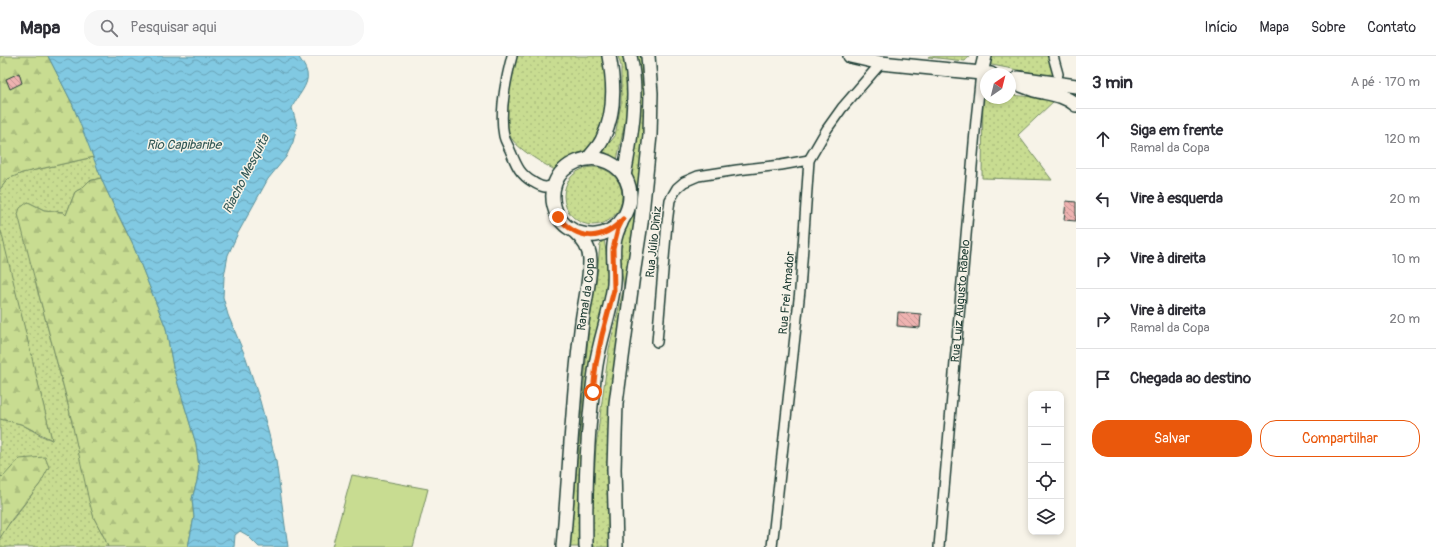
<!DOCTYPE html>
<html lang="pt">
<head>
<meta charset="utf-8">
<style>
	:root { --surface:#fff; --page:#f7f7f7; --text:#2b2b33; --muted:#7c7c81; --line:#e1e1e2; --accent:#ea580c }
	body { margin:0; font-family:Pangolin,sans-serif; background:var(--page); color:var(--text) }
	.controls { position:absolute; right:12px; bottom:12px; display:grid; overflow:hidden; border-radius:8px; box-shadow:0 2px 6px #0003 }
	.controls button { width:36px; height:36px; display:grid; place-items:center; padding:0; border:0; border-bottom:1px solid var(--line); background:var(--surface); color:var(--text); font:20px sans-serif }
	.compass { position:absolute; left:980px; top:12px; width:36px; height:36px; border-radius:50%; background:var(--surface); box-shadow:0 2px 6px #0003; rotate:35deg }
	.stop { position:absolute; width:12px; height:12px; margin:-9px; border:3px solid #ea580c; border-radius:50%; background:#fff }
	.stop.end { background:#ea580c; border-color:#fff; box-shadow:0 1px 4px #0008 }
	.list { margin:0; padding:0; list-style:none }
	h2 { display:flex; justify-content:space-between; align-items:center; height:52px; margin:0; padding:0 16px; font-size:17px }
	h2 small { font-size:13px; font-weight:400; color:var(--muted) }
	.list li { display:grid; grid-template-columns:26px 1fr auto; gap:12px; align-items:center; box-sizing:border-box; height:60px; padding:0 16px; border-top:1px solid var(--line) }
	.list b { display:block; font-size:15px; white-space:nowrap }
	.list p { margin:0; font-size:13px; white-space:nowrap; color:var(--muted) }
	.list em { font-size:13px; font-style:normal; color:var(--muted) }
	.actions { display:flex; gap:8px; padding:12px 16px }
	.actions a { flex:1; padding:9px 0; border:1px solid var(--accent); border-radius:16px; text-align:center; font-size:14px; color:var(--accent) }
	.actions .main { background:var(--accent); color:#fff }
	.icon { flex:none; width:22px; height:22px; fill:none; stroke:currentColor; stroke-width:2; stroke-linecap:round; stroke-linejoin:round }
	.map { position:relative; flex:none; width:1076px; height:491px; overflow:hidden }
	header { display:flex; align-items:center; gap:24px; box-sizing:border-box; height:56px; padding:0 20px; background:var(--surface); border-bottom:1px solid var(--line) }
	header strong { font-size:19px }
	nav { display:flex; gap:22px; margin-inline-start:auto; font-size:14px }
	.search { width:280px; height:36px; background:var(--page); display:flex; align-items:center; gap:10px; box-sizing:border-box; padding:0 14px; border-radius:16px; color:var(--muted); font-size:15px }
	main { display:flex }
	aside { flex:1; background:var(--surface) }
	.map>svg:first-child { display:block }
</style>
</head>
<body>
<header>
<strong>Mapa</strong>
<div class="search"><svg class="icon" aria-label="search" viewBox="0 0 24 24"><circle cx="10" cy="10" r="6"/><path d="M15 15l6 6"/></svg>Pesquisar aqui</div>
<nav><a>Início</a><a>Mapa</a><a>Sobre</a><a>Contato</a></nav>
</header>
<main>
<div class="map">
<svg width="1076" height="491" viewBox="0 0 1076 491">
	<defs>
		<pattern id="grass-dots" width="8" height="8" patternUnits="userSpaceOnUse"><rect width="8" height="8" fill="#c8dc91"/><path d="M2 2h.1M6 6h.1" fill="none" stroke="#abbe7e" stroke-width="1.8" stroke-linecap="round"/></pattern>
		<pattern id="forest-firs" width="22" height="20" patternUnits="userSpaceOnUse"><rect width="22" height="20" fill="#c8dc91"/><path d="M5 1l3.5 6h-7zM16 11l3.5 6h-7z" fill="#abbe7e"/></pattern>
		<pattern id="water-waves" width="16" height="10" patternUnits="userSpaceOnUse"><rect width="16" height="10" fill="#81c9e2"/><path d="M0 5q4-4 8 0t8 0" fill="none" stroke="#69a4b8"/></pattern>
		<pattern id="building-back-hatch" width="6" height="6" patternUnits="userSpaceOnUse"><rect width="6" height="6" fill="#efb3b1"/><path d="M-1 5l2 2M0 0l6 6M5-1l2 2" fill="none" stroke="#c19391"/></pattern>
	</defs>
	<rect width="100%" height="100%" fill="#f7f3e8"/>
	<filter id="ink" filterUnits="userSpaceOnUse"><feTurbulence type="fractalNoise" baseFrequency=".025" numOctaves="2"/><feDisplacementMap in="SourceGraphic" scale="8" xChannelSelector="R" yChannelSelector="G"/><feConvolveMatrix kernelMatrix="1 2 1 2 8 2 1 2 1" color-interpolation-filters="sRGB"/></filter>
	<g filter="url(#ink)">
		<g fill="url(#grass-dots)" stroke="#748c62">
			<path d="M517 0H605C607 28 612 68 592 91 590 93 587 93 584 95 574 100 564 108 555 114 542 107 517 93 510 80 502 65 512 18 517 0Z"/>
			<polygon points="618,0 623,0 627,29 626,61 617,104 603,95 615,80 621,48 621,10"/>
			<polygon points="634,0 641,0 646,29 647,83 625,255 614,491 593,491 591,472 596,390 609,293 624,231 619,200 621,176 633,159 636,133 628,119"/>
			<polygon points="930,0 969,0 965,5 928,1"/>
			<polygon points="988,0 1048,0 1054,21 987,8"/>
			<polygon points="983,36 986,36 986,42 1010,42 1010,39 1056,43 1018,79 1052,124 982,122"/>
			<polygon points="94,101 101,122 89,125 82,132 75,136 66,159 63,156 44,154 28,146 37,232 67,344 94,462 105,483 108,491 0,491 0,482 2,477 40,428 0,420 0,363 21,368 42,380 52,384 0,174 0,133 8,123 22,117"/>
			<circle cx="593" cy="140" r="29"/>
			<polygon points="604,184 610,217 609,242 591,300 580,444 579,491 570,491 589,270 597,218 600,188"/>
		</g>
		<g fill="url(#forest-firs)" stroke="#748c62">
			<polygon points="0,0 48,0 72,47 94,101 22,117 8,123 0,133"/>
			<polygon points="101,122 117,157 133,189 166,272 173,311 196,388 199,411 197,425 192,443 194,461 188,491 108,491 105,483 94,462 89,445 67,344 37,232 18,158 20,152 28,146 44,154 63,156 66,159 75,136 82,132 89,125"/>
			<polygon points="0,174 1,175 52,384 21,368 0,363"/>
			<polygon points="45,401 49,411 40,428 12,463 0,482 0,420 3,421 19,403"/>
		</g>
		<polygon fill="#c8dc91" stroke="#748c62" points="352,419 428,433 413,491 332,491"/>
		<path fill="url(#water-waves)" stroke="#5a919c" d="M48 0H298C301 5 306 11 307 17 310 29 296 41 292 52L297 70 293 86 286 101 268 123 238 177 228 199 224 221 223 241 228 259 246 302 260 345 276 405 288 491H259L247 479 240 475 235 479 234 491H188L194 461 192 443 197 425 199 411 196 388 173 311 166 272 133 189 104 129 72 47Z"/>
		<g fill="url(#building-back-hatch)" stroke="#1f3d34">
			<polygon points="19,17 22,27 10,33 6,23"/>
			<polygon points="1066,145 1076,146 1076,165 1064,164"/>
			<polygon points="898,256 921,258 920,272 897,270"/>
		</g>
		<g fill="none" stroke-linecap="round" stroke-linejoin="round">
			<g stroke="#1f3d34" stroke-width="12">
				<g id="street">
					<path d="M512 0C506 23 499 56 504 80 505 85 508 89 510 94 516 108 519 118 533 126 541 131 546 133 555 128"/>
					<polyline points="1053,0 1058,18"/>
					<polyline points="657,286 667,167 670,144 677,132 684,126 698,120 737,114 781,109 809,104"/>
					<polyline points="772,491 800,234 809,104 827,73 842,52 881,7"/>
					<path id="s1" d="M939 491 976 64 981 17"/>
				</g>
			</g>
			<g stroke="#1f3d34" stroke-width="16">
				<g id="secondary">
					<polyline points="850,0 881,7 991,18"/>
					<polyline points="981,17 985,0"/>
					<polyline points="1018,22 1076,30"/>
					<path d="M1010 25C1018 28 1026 31 1034 34 1049 38 1063 38 1076 49"/>
					<path d="M589 102C593 96 600 90 603 82 615 58 614 26 609 0"/>
					<path d="M624 120C631 81 639 40 630 0"/>
					<path id="s2" d="M563 491C568 435 571 378 576 322 578 301 580 280 583 259 586 241 590 223 590 204 590 193 584 184 575 176 572 173 568 172 565 169 554 159 550 142 555 127 563 107 588 97 608 106 643 122 634 174 596 179 589 180 582 178 575 176"/>
					<path d="M586 491C585 430 587 369 596 309 600 284 609 260 613 235 618 210 607 192 621 167"/>
					<polyline points="616,491 614,413 616,347 633,219 641,167 650,79 651,37 648,0"/>
				</g>
			</g>
			<use href="#street" stroke="#f7f3e8" stroke-width="9"/>
			<use href="#secondary" stroke="#f7f3e8" stroke-width="13"/>
		</g>
	</g>
	<g fill="none" stroke-linecap="round" stroke-linejoin="round" filter="url(#ink)">
		<path stroke="#ea580c" stroke-width="5" d="M558 161C578 185 602 186 623 163L618 173 613 193 614 234 602 279 596 308 593 336"/>
	</g>
	<g text-anchor="middle" dominant-baseline="central" stroke-width="3" stroke-linejoin="round" paint-order="stroke">
		<g font-size="12" fill="#1f3d34" stroke="#f7f3e8">
			<text transform="translate(654 186) rotate(-84)">Rua Júlio Diniz</text>
			<text transform="translate(787 237) rotate(-85)">Rua Frei Amador</text>
			<text stroke="none"><textPath href="#s2" startOffset="254">Ramal da Copa</textPath></text>
			<text stroke="none"><textPath href="#s1" startOffset="247">Rua Luiz Augusto Rabelo</textPath></text>
		</g>
		<g font-size="13" font-style="italic" fill="#335957" stroke="#f7f3e8">
			<text x="184" y="89">Rio Capibaribe</text>
			<text transform="translate(246 118) rotate(-63)">Riacho Mesquita</text>
		</g>
	</g>
</svg>
<div class="controls">
<button>+</button>
<button>−</button>
<button><svg class="icon" aria-label="locate" viewBox="0 0 24 24"><circle cx="12" cy="12" r="6"/><path d="M12 2v4M12 18v4M2 12h4M18 12h4"/></svg></button>
<button><svg class="icon" aria-label="layers" viewBox="0 0 24 24"><path d="M12 4l9 5-9 5-9-5zM3 14l9 5 9-5"/></svg></button>
</div>
<svg class="compass" viewBox="-18 -18 36 36"><path d="M0-13l5 13h-10z" fill="#e53935"/><path d="M0 13l5-13h-10z" fill="#7c7c81"/></svg>
<div class="stop" style="left:593px;top:336px"></div>
<div class="stop end" style="left:558px;top:161px"></div>
</div>
<aside>
<h2>3 min<small>A pé · 170 m</small></h2>
<ul class="list">
<li><svg class="icon" aria-label="ahead" viewBox="0 0 24 24"><path d="M12 20V5M6 11l6-6 6 6"/></svg><div><b>Siga em frente</b><p>Ramal da Copa</p></div><em>120 m</em></li>
<li><svg class="icon" aria-label="left" viewBox="0 0 24 24"><path d="M17 20v-9H6M10 6l-5 5 5 5"/></svg><div><b>Vire à esquerda</b></div><em>20 m</em></li>
<li><svg class="icon" aria-label="right" viewBox="0 0 24 24"><path d="M7 20v-9h11M14 6l5 5-5 5"/></svg><div><b>Vire à direita</b></div><em>10 m</em></li>
<li><svg class="icon" aria-label="right" viewBox="0 0 24 24"><path d="M7 20v-9h11M14 6l5 5-5 5"/></svg><div><b>Vire à direita</b><p>Ramal da Copa</p></div><em>20 m</em></li>
<li><svg class="icon" aria-label="arrive" viewBox="0 0 24 24"><path d="M6 21V4h12l-3 4 3 4H6"/></svg><div><b>Chegada ao destino</b></div></li>
</ul>
<div class="actions"><a class="main">Salvar</a><a>Compartilhar</a></div>
</aside>
</main>
</body>
</html>
